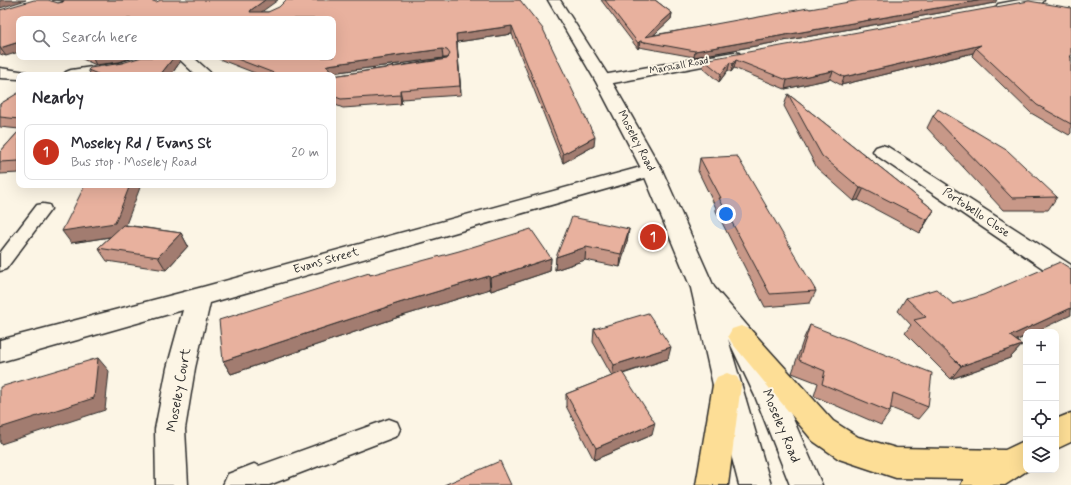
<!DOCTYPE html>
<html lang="en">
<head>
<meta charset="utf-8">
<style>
	:root { --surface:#fff; --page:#f2f2f3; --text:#2b2b33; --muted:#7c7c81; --line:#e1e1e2; --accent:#c8321e }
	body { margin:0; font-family:Mynerve,sans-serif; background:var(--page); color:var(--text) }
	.controls { position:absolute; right:12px; bottom:12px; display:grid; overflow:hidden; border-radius:8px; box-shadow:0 4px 16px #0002 }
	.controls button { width:36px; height:36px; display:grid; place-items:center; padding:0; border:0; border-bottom:1px solid var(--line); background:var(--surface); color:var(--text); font:20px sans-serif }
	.you { position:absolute; left:726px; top:214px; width:14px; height:14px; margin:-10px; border:3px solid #fff; border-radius:50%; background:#1a73e8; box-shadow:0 0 0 6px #1a73e833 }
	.badge { display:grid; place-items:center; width:26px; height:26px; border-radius:50%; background:var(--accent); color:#fff; font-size:13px; font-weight:700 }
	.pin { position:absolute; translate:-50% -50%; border:2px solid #fff; box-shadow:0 1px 4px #0006 }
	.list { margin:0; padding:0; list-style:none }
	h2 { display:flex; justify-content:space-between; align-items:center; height:52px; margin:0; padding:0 16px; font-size:17px }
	h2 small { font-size:13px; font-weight:400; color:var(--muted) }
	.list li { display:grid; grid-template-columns:26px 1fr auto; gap:12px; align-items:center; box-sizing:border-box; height:56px; margin:0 8px 8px; padding:0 8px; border:1px solid var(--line); border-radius:8px }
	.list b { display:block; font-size:15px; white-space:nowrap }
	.list p { margin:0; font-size:13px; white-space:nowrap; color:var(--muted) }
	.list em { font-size:13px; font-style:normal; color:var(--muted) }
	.icon { flex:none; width:22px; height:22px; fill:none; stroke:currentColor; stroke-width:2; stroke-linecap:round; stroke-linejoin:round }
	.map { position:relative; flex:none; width:1071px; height:485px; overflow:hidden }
	.search { position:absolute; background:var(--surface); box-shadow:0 4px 16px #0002; left:16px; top:16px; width:320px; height:44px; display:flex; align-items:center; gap:10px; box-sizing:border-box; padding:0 14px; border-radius:8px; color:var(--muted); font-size:15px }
	.panel { position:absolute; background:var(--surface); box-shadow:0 4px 16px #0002; left:16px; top:72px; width:320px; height:116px; border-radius:8px }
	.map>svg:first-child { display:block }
</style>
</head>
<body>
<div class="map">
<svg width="1071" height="485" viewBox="0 0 1071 485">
	<rect width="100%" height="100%" fill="#fcf5e5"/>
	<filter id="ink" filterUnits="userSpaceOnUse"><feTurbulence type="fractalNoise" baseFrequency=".025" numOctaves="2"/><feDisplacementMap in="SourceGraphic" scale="8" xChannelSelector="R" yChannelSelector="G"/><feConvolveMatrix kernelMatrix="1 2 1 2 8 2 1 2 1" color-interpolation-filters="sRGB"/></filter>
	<g filter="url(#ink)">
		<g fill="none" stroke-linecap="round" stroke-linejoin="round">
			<g stroke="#2b2b2b" stroke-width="3">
				<g id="service">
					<polygon points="43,204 49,205 51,209 6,269 0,271 0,253 37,205"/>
					<polygon points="389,419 397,422 400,429 397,436 269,485 244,485 242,479 245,471"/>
				</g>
			</g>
			<g stroke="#2b2b2b" stroke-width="3">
				<g id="minor">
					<polygon points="1019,0 1044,0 1042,3 1002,11 998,10 996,7 998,4"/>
					<polygon points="734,52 739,53 741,56 739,59 603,85 598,83 595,80 598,77 603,75"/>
					<polygon points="139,57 161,57 159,60 126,70 99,75 63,75 66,72 71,70 119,63"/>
					<polygon points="177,57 193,57 213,75 196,75"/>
					<polygon points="0,68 26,72 29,75 19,75 19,79 0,78"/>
					<polygon points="882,145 888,147 1071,265 1071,284 1063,282 876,155 873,151 876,147"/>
					<polygon points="652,164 659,166 662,170 659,174 210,303 195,368 185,429 188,485 156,485 155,429 167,368 183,310 0,362 0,340 199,288"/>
					<polygon points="254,464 265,468 270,479 267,485 223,485 228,474"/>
				</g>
			</g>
			<g stroke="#2b2b2b" stroke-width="3">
				<polygon id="tertiary" points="548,0 560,0 611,80 662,170 714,287 750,329 783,396 822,485 790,485 755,396 728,339 771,485 739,485 713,385 691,288 642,170 595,80"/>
			</g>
			<g stroke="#2b2b2b" stroke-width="3">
				<g id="trunk">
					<polygon points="741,326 750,329 833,421 858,437 896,448 1005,450 1026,440 1026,470 1028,470 1005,485 961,485 964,479 896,478 839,459 813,441 732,343 728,336 732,329"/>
					<polygon points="727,373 737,377 741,385 728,485 696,485 713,385 717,377"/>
					<polygon points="1071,413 1071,442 1056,449 1056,419"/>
				</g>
			</g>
			<use href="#service" fill="#fcf5e5" fill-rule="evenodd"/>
			<use href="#minor" fill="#fcf5e5" fill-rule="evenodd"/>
			<use href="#tertiary" fill="#fcf5e5" fill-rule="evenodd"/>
			<use href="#trunk" fill="#fdde96" fill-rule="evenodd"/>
		</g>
		<g fill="#c89888" stroke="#2b2b2b">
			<polygon points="52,0 150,0 156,2 261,12 268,12 520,0 594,146 563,163 512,34 457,42 461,95 402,99 401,104 343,108 333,104 333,76 448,58 443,58 331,73 331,75 260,75 214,57 333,57 19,19 6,56 0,54 0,10 58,3 64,1"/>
			<polygon points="601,0 655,0 672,13 671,19 653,35 810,9 995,3 694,57 639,47 638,49"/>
			<polygon points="1071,8 1071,133 1069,135 1031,113 972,56 973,53 841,85 830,79 785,89 734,68 731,72 728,70 719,82 703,68 704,60"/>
			<polygon points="78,57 134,57 119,62 96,65"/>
			<polygon points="180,62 171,75 91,75 88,70 122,63"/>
			<polygon points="19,93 19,129 0,127 0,104"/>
			<polygon points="788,94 934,210 920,233 858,200 854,201 817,168 784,106"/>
			<polygon points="933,116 1057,197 1048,210 1003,210 927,128"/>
			<polygon points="19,131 19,173 0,174 0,152"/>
			<polygon points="700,158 816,291 810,303 765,307 716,211 716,208 698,171"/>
			<polygon points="126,225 181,233 188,246 166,270 107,261 98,248 110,237 71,243"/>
			<polygon points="629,229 627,242 620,267 585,260 555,270 556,257"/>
			<polygon points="551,258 550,271 491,291 490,289 402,316 231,374 223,361 370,275"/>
			<polygon points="906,298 953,304 1026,332 1026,336 1016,341 1022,345 1010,358 951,379 905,333 911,325 898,311"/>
			<polygon points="810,325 928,407 918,419 891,408 890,412 881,425 814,396 818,383 792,373 804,338"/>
			<polygon points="594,329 668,359 623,374 652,435 594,460 566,406 566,394 612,376 593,342"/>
		</g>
		<g fill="#a27c6f" stroke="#2b2b2b">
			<polygon points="0,0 26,0 0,8"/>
			<polygon points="265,0 278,0 253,18 250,12 251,10"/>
			<polygon points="982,0 997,0 995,3 694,57 695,51"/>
			<polygon points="672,13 671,19 645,43 645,37"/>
			<polygon points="512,26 512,34 457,42 461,95 456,34"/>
			<polygon points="640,41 639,47 638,49 638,43"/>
			<polygon points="19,42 19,52 6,56 0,48"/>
			<polygon points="981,45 976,48 973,53 841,85 844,77"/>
			<polygon points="442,49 443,58 331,73 331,75 329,75 326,66 328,65"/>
			<polygon points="92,57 134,57 119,62 96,65"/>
			<polygon points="174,57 178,57 180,62 171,75 160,75"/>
			<polygon points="736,60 734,68 731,72 733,64"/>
			<polygon points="730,62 728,70 719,82 721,74"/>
			<polygon points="833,71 830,79 785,89 787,80"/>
			<polygon points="400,90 402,99 401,104 400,95"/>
			<polygon points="595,137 594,146 563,163 563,154"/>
			<polygon points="130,185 141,185 122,235 71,243 62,231"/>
			<polygon points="860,188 864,188 858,200 854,201"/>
			<polygon points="934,210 926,223 920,233 927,220"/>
			<polygon points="629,229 627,242 620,267 621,254"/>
			<polygon points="181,233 188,246 166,270 158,257"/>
			<polygon points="586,247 585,260 555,270 556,257"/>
			<polygon points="551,258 550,271 491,291 490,278"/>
			<polygon points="489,276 490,289 402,316 231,374 223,361 399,303"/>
			<polygon points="1071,308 1071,315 1035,332 1026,332 1026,336 999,348 1010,336"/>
			<polygon points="1022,345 1010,358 951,379 961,366"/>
			<polygon points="671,347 668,359 612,377 614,365"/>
			<polygon points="98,358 109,371 105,410 1,444 0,443 0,428"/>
			<polygon points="655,423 652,435 594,460 596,448"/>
		</g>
		<g fill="#e8b19e" stroke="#2b2b2b">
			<polygon points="34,0 48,0 58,3 63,2 64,0 150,0 156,2 161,0 265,0 251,10 250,12 268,12 279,7 286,0 520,0 543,29 595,137 563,154 512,26 456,34 460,86 400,90 400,95 341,99 333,96 333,76 447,59 450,54 447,50 442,49 328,65 326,66 329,68 329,75 279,75 232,57 333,57 333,19 19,19 19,42 0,48 0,10"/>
			<polygon points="605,0 655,0 672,13 645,37 748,18 748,19 808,8 810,9 860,0 982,0 695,51 640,41 638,43"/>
			<polygon points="1029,1 1071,8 1071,56 1070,57 1071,57 1071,124 1037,105 976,48 981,45 844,77 833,71 787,80 736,60 733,64 730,62 721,74 704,60"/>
			<polygon points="142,57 174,57 160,75 100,75 88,70 90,68 122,63"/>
			<polygon points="18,93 19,93 19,119 0,117 0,104"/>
			<polygon points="788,94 934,210 927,220 864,188 860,188 822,156"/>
			<polygon points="938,109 1008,151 1057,197 1012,198 933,116"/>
			<polygon points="19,131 19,161 0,162 0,152"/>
			<polygon points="737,156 816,291 770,294 719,198 721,198 700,158"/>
			<polygon points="85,185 130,185 115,223 62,231"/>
			<polygon points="572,217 629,229 621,254 586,247 556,257"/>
			<polygon points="123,225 181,233 158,257 98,248"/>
			<polygon points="531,229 551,258 490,278 489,276 399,303 223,361 219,320 369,273 370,275 459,251"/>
			<polygon points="1060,262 1071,269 1071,308 1010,336 1022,345 961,366 914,320 926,317 906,298 936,289 953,304 983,295"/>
			<polygon points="648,313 671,347 614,365 594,329"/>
			<polygon points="810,325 932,373 928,407 893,393 890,412 822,384 825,371 799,360"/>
			<polygon points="98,358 94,398 0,428 0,387"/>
			<polygon points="622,372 655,423 596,448 566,394"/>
			<polygon points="500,461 511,485 444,485"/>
		</g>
	</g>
	<g text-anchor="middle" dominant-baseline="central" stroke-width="4" stroke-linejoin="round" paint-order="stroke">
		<g font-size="10" fill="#2b2b2b" stroke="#fcf5e5">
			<text transform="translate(679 66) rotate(-10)">Marshall Road</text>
		</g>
		<g font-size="12" fill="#2b2b2b" stroke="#fcf5e5">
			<text transform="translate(636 141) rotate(62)">Moseley Road</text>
			<text transform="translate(976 213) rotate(34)">Portobello Close</text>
			<text transform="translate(326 261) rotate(-16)">Evans Street</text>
		</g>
		<g font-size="14" fill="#2b2b2b" stroke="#fcf5e5">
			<text transform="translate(179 390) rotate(-80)">Moseley Court</text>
			<text transform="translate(781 426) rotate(67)">Moseley Road</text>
		</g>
	</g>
</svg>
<div class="controls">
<button>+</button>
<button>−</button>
<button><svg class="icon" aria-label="locate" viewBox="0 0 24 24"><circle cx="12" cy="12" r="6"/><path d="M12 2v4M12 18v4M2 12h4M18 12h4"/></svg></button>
<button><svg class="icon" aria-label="layers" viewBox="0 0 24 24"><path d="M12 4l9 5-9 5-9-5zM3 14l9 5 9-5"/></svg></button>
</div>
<div class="you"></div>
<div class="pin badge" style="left:653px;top:237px">1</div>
<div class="search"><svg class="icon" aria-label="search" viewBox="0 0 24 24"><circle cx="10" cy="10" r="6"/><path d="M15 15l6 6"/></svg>Search here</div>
<section class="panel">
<h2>Nearby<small></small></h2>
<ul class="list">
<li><span class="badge">1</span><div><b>Moseley Rd / Evans St</b><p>Bus stop · Moseley Road</p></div><em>20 m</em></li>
</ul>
</section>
</div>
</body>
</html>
